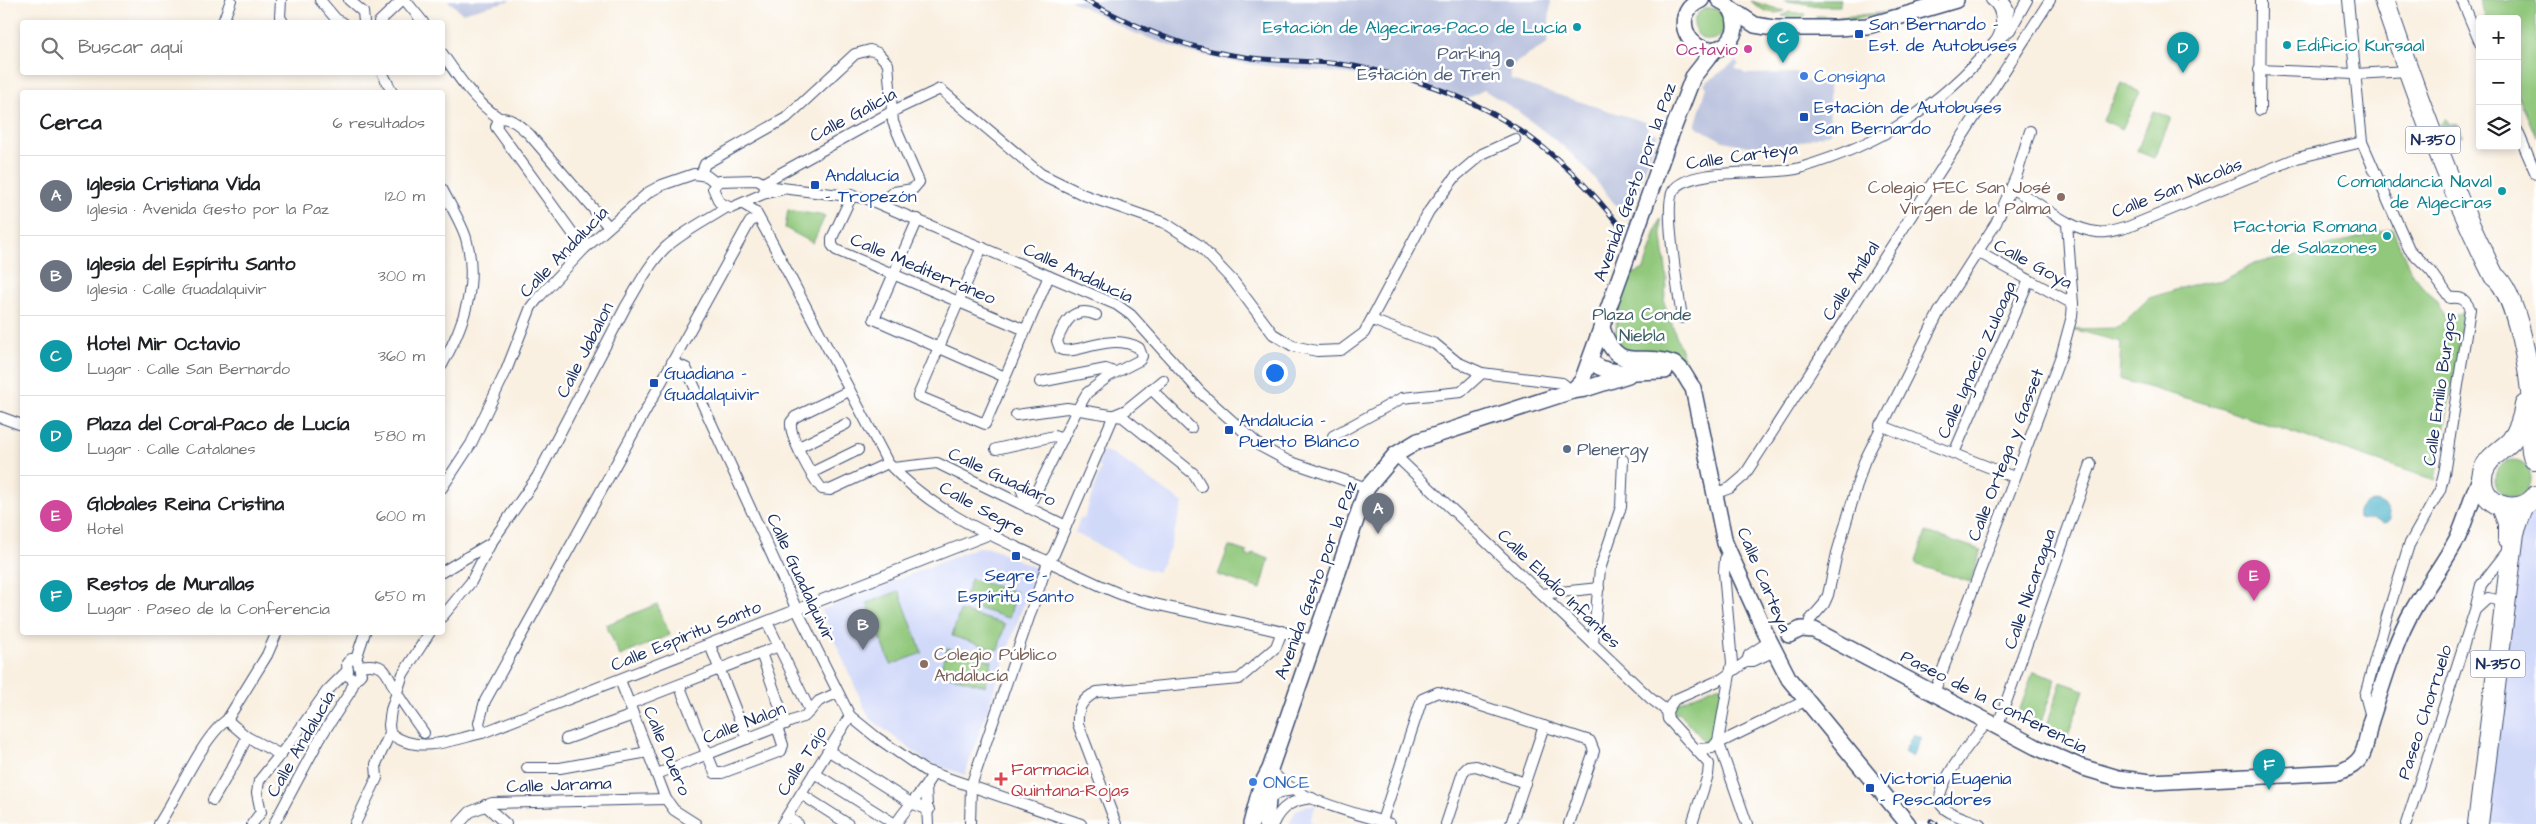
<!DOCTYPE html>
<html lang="es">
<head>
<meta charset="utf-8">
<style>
	:root { --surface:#fff; --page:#f6f6f6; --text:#202124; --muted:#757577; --line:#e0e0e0; --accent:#c8321e }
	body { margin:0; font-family:"Architects Daughter",sans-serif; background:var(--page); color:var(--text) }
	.controls { position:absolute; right:15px; top:15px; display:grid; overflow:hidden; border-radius:5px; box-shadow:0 2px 8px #0003 }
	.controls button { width:45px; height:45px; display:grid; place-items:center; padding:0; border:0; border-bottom:1px solid var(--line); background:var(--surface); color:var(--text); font:25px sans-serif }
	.you { position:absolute; left:1274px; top:372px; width:18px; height:18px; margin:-12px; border:4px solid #fff; border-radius:50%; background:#1a73e8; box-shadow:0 0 0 8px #1a73e833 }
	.badge { display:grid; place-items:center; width:32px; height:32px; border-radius:50%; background:var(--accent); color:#fff; font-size:16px; font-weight:700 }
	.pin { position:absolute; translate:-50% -41px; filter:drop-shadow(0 1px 2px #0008) }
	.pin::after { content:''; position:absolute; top:26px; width:18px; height:15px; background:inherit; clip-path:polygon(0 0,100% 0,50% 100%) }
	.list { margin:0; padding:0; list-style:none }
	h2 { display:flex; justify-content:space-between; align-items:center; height:65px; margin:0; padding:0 20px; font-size:21px }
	h2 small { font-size:16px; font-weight:400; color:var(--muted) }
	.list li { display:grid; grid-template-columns:32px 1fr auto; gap:15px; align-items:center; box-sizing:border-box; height:80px; padding:0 20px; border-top:1px solid var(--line) }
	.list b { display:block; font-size:19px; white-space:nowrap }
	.list p { margin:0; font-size:16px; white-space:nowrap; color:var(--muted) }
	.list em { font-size:16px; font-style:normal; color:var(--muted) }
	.icon { flex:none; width:28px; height:28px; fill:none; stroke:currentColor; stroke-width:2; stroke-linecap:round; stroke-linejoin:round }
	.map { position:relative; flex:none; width:2536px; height:824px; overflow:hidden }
	.search { position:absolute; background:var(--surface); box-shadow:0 2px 8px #0003; left:20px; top:20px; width:425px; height:55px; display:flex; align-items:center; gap:12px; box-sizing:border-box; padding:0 18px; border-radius:5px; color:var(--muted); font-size:19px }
	.panel { position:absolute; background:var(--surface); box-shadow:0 2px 8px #0003; left:20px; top:90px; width:425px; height:545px; border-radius:5px }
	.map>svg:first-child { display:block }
</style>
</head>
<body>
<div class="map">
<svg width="2536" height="824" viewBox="0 0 2536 824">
	<rect width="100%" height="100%" fill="#fff"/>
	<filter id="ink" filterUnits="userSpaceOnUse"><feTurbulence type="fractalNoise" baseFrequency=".02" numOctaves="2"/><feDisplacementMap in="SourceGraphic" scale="10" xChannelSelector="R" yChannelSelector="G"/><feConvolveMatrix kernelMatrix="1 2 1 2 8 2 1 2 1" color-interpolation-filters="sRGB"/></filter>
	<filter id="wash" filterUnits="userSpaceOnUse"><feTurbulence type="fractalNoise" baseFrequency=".0096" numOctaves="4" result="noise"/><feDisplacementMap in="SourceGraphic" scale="20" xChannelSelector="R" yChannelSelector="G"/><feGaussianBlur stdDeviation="1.12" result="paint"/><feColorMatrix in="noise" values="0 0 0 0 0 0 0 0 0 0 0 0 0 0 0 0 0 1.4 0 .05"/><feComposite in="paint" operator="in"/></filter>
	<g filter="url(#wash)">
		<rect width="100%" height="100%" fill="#f9f0e1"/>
		<g fill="#d1d9f9">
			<polygon points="1103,451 1114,454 1183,503 1170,547 1158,572 1143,568 1075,533 1080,518 1084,519 1101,468 1098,466"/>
			<polygon points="2536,506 2536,824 2482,824 2520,522"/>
			<polygon points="978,547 991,548 1036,568 965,775 926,761 869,718 821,610"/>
			<polygon points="1307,805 1316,805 1310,821 1316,824 1289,824 1296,810"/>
		</g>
		<g fill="#bbc3de">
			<polygon points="447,0 512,0 462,13"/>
			<polygon points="1070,0 1551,0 1547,44 1517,62 1511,69 1511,80 1648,123 1647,131 1658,134 1627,219 1584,166 1563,146 1516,110 1484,90 1462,101 1396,81 1358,75 1239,63 1188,52 1129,31"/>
			<polygon points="1736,61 1739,64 1735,68 1746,74 1802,73 1803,82 1820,81 1820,85 1829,85 1830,133 1790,145 1748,146 1723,141 1695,126 1707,87 1704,84"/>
		</g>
		<g fill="#91c87b" stroke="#567c6c">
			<polygon points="1783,0 1840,0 1840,6 1820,6"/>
			<polygon points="2479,0 2536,0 2536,137 2517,93 2517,19 2486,19"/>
			<path d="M1751 1 1784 11C1772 16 1760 10 1751 1Z"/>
			<circle cx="1710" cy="24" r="16"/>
			<polygon points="1789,12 1806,14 1802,20 1782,16"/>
			<path d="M1888 12C1865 18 1839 25 1816 19V16L1843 17Z"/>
			<polygon points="2121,83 2140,92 2122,129 2103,120"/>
			<polygon points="2153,111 2171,118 2154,158 2137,151"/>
			<polygon points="2446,118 2449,124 2458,125 2463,136 2447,143 2440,125"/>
			<polygon points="788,210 825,216 813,243 785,228"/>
			<path d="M1660 219 1667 279 1664 302 1687 367 1618 350C1612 320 1621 299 1631 271L1635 273 1644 269Z"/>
			<polygon points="2392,228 2412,274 2435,299 2447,321 2464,310 2460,341 2435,480 2210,405 2119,379 2121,342 2072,329 2118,328 2149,298 2192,285 2224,280 2254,264 2297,255"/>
			<circle cx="2513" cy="479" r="18"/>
			<polygon points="1926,532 1981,550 1970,582 1915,564"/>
			<polygon points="1229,546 1247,552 1246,555 1251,557 1253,553 1269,559 1261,589 1218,575"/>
			<polygon points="971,579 1016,592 1009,618 963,604"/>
			<polygon points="899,591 922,653 891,665 867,603"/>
			<polygon points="657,604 670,635 620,656 606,625"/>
			<polygon points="960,611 1005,624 998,650 952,636"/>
			<polygon points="947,648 992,661 985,686 939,673"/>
			<polygon points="2033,672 2056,679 2040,725 2017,718"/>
			<polygon points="2061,682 2084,690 2068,736 2046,728"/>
			<polygon points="1717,686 1721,686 1725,691 1712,739 1706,745 1698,745 1705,742 1679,713 1671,715 1673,705"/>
		</g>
		<g fill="#4db3cb" stroke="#347194">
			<path d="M2375 502C2384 504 2390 509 2390 519L2387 522 2383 523 2373 518 2362 520 2358 518C2356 507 2366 502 2375 502Z"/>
			<polygon points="1913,734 1922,738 1912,757 1904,752"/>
		</g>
	</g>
	<g filter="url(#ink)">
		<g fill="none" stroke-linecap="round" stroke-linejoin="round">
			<g stroke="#3c4c72" stroke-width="12">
				<g id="street">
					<polyline points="281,0 280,17 283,22"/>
					<polyline points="320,0 336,19 342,22"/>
					<polyline points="349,0 363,12 364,22"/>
					<polyline points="405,0 423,22"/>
					<path d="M2348 0 2362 142 2409 249 2431 271 2450 298C2462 297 2465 299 2470 309L2444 474 2440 490 2409 545 2387 616 2365 695 2371 717"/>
					<polyline points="2462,0 2480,43"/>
					<polyline points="223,22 231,0"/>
					<polyline points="379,22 402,0"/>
					<polyline points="2003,28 2009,10 2004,0"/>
					<polyline points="1997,40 2010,30 2027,0"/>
					<path d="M442 53C459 78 474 101 499 118 511 117 520 126 529 134L608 226"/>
					<polyline points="2259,70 2355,74 2408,71"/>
					<polyline points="382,72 392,92"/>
					<polyline points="2260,110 2261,0"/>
					<polyline points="499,118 496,127 584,249"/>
					<polyline points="2517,130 2536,174"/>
					<polyline points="701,174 705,164 786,118 855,54 870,50 878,53 888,64 893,122 919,182 913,189 894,192 881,204"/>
					<polyline points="763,183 891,112 940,89 1041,174 1084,195 1165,223 1199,245 1234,282 1273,334 1293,346 1317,351 1341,350 1364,333 1429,211 1456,176 1482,154 1515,139"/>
					<polyline points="765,186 865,198 1117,305 1131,315 1201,393 1260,446 1288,461 1367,488"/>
					<path d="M442 189C450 205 461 222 466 238 479 283 464 325 442 365"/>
					<path d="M2011 189C2041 201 2063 228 2097 232 2107 234 2119 229 2128 227L2297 158 2362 142"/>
					<polyline points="763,194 765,189 764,184 757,180 719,181 713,188 719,202 731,208 763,194 780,190"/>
					<polyline points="852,195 832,238 832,245 836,250 1025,330"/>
					<path d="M743 204 755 211 765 229 888 463C936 516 1006 542 1069 571 1090 580 1113 593 1135 599 1194 615 1254 623 1313 640"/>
					<polyline points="918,219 874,319 1005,377"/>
					<polyline points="982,247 918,396 985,424 1049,276"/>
					<polyline points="1978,252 2073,304"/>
					<path d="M1682 318C1679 295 1663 207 1673 191 1690 165 1771 177 1800 168 1881 144 1939 107 1994 43 2004 32 2004 9 1991 0"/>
					<polyline points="1372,320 1435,344 1457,362 1482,373 1562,383 1572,391"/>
					<polyline points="672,362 686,368 797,610 850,716 876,737 924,770 1081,824"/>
					<polyline points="1040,382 1106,369 1114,372"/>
					<polyline points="1151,389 1191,428"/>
					<path d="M849 391 795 417 791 422C789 437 812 477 822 489L830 490 888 463"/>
					<polyline points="1016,415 1067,408 1123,417 1194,474 1201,486"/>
					<polyline points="0,417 22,425"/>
					<polyline points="1880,425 2014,477"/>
					<polyline points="1333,436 1402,398 1461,392 1482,373"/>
					<polyline points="799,447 846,424"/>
					<polyline points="996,449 1054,436 1063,439"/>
					<polyline points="1954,453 2029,280"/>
					<polyline points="1395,455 1650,698 1667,711 1668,719 1709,764 1708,775 1692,824"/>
					<polyline points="893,468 937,463 1066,526"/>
					<polyline points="811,473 858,450"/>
					<polyline points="442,488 471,444 506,371 531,307 539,297 584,249 649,192 662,185 694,174 707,176 716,183"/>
					<polyline points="1021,488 1028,508"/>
					<polyline points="1714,494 1730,488 1744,476 2050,0"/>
					<path d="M1028 508 1077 410 1087 393 1109 376 1140 360 1142 356 1139 348C1109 331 1074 357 1060 349L1057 341C1064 323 1073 305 1096 315"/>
					<polyline points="1729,553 1725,559 1724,572 1732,663 1718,741 1747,824"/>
					<polyline points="442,572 491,543"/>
					<polyline points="1541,594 1599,588"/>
					<polyline points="2476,609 2488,598 2497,600 2499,605"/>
					<path d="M442 617 471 582 491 543 537 477 626 306C638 286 649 264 665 248 683 232 707 220 727 207"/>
					<polyline points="767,622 810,711"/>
					<polyline points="1808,629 1810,620 1824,604 1828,595 1837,553 1864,462 1939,312 1996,223 2017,174 2030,131"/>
					<polyline points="1593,644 1600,569 1621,507 1623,460"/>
					<polyline points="710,645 747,739"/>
					<polyline points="761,653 786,724"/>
					<polygon points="351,659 357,660 361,674 355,680 348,676 347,663"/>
					<polyline points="356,659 365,632"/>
					<polyline points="1747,661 1749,655 1770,641"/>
					<path d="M360 666C387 661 386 674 397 693 405 707 415 720 424 733"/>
					<polyline points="620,680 666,799 674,810 696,824"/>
					<polyline points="679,685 715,773 722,773 781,751 783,745 777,727"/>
					<polyline points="1934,693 2062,353 2072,316 2073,304 2067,223"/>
					<polyline points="629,704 779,646"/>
					<polyline points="1667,711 1674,700 1722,679 1747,661 1753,661 1775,651"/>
					<polyline points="227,720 247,737 281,755"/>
					<polyline points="1996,725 2000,719 2091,464"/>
					<path d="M390 733C417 755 452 740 482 733L990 534"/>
					<polyline points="482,733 479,723 485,701 747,227 750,222 758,217"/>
					<polyline points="566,739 633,715"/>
					<polyline points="1697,749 1712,748 1718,741 1723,741 1807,700"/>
					<polyline points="829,751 911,803 929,810"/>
					<polyline points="527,768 560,768 648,752"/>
					<path d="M1270 769C1293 800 1354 812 1390 824"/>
					<polyline points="814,773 895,824"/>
					<polyline points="657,774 805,716 819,701 837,693"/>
					<polyline points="926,788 928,824"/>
					<polyline points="801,794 848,824"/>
					<polyline points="213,800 235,762 247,737"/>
					<polyline points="1264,800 1281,792 1294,790"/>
					<polyline points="485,805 506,824"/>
					<polyline points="787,817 798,824"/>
					<polyline points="1382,821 1422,699 1438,692 1590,741 1594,751 1569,824"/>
					<path d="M159 824C177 797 203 736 227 720L267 655 277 632"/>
					<polyline points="252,824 261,812 257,793 259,781 295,736 327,691 348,670"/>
					<polyline points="274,824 320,738 350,692 355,680"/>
					<polyline points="355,824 377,778 376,764 390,733 389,725 391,710 403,674 430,632"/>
					<polyline points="459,824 470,812 492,803 666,799"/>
					<polyline points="782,824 850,716"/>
					<path d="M896 824C907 805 924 793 933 773"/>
					<polyline points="970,824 971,786 1048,562 1054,554 1114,415 1126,410 1163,380"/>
					<path d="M1116 824 1078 724C1077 708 1082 699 1097 692L1239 679 1276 647 1282 631"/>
					<path d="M1273 824C1281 806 1293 800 1312 798"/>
					<polyline points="1446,824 1463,772 1468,767 1476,766 1525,783"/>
					<polyline points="1511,824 1544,726"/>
					<path d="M1980 824C1969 819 1949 815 1942 806 1929 791 1977 734 1988 722"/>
					<polyline points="2406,824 2475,610 2481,585 2506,553"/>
				</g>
			</g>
			<g stroke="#3c4c72" stroke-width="18">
				<g id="secondary">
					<path d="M1701 0C1664 16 1696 67 1726 44 1732 39 1736 31 1735 24 1735 13 1729 4 1719 0"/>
					<polyline points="1731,9 1755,25 1773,28 1837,28 1867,26 1956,0"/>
					<polyline points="1668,142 1693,77 1715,49"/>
					<path d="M1602 328C1619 377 1638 350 1674 364 1683 368 1687 381 1693 388L1725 543 1765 632 1789 679 1908 824"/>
					<path d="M1590 360C1606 379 1643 370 1665 371"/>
					<polyline points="1572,391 1585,389 1628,375"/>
					<path d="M1789 635 1801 629 1814 630 2036 747 2081 767 2118 778 2151 782 2339 772C2372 761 2363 740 2373 714 2384 680 2396 638 2414 608 2428 584 2445 562 2458 537 2468 515 2472 495 2482 474"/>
					<polyline points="1251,824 1261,786 1270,769 1367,488 1395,455 1418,441 1572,391 1582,381 1623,268"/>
					<polyline points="1266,824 1269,788"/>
				</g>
			</g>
			<g stroke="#3c4c72" stroke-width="22">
				<g id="highway">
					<path d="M2384 0C2416 94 2449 187 2494 276 2517 292 2531 378 2532 406 2533 425 2528 441 2534 459"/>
					<path d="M2525 405C2523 418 2519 431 2511 441 2501 451 2487 458 2483 472 2475 504 2517 520 2536 496"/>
					<polyline points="2502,507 2508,523 2508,538"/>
					<polyline points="2478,824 2514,533 2523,507"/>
				</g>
			</g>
			<use href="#street" stroke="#fff" stroke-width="10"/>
			<use href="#secondary" stroke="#fff" stroke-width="15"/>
			<use href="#highway" stroke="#fff" stroke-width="20"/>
			<g stroke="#1b2f5e" stroke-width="5">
				<g id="rail">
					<path d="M1085 0C1138 29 1192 51 1252 58 1285 62 1320 60 1354 66 1468 87 1550 135 1621 228"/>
					<polyline points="1931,821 1936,824"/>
				</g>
			</g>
			<use href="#rail" stroke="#fff" stroke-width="3" stroke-dasharray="9" stroke-linecap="butt"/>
			<g stroke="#3c4c72" stroke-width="18" stroke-linecap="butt">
				<polyline id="secondary-bridge" points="1623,268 1668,142"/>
			</g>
			<use href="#secondary-bridge" stroke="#fff" stroke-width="15"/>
		</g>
	</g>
	<g fill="#0f9aa8" stroke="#fff" stroke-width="2">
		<circle cx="1577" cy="27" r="5"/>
		<circle cx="2287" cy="45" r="5"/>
		<circle cx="2502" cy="191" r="5"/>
		<circle cx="2387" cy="236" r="5"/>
	</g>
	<g fill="#1a4fb4" stroke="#fff" stroke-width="2">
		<rect x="1854" y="29" width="10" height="10" rx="2.5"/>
		<rect x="1799" y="112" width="10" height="10" rx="2.5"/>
		<rect x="810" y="180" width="10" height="10" rx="2.5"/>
		<rect x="649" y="378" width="10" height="10" rx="2.5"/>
		<rect x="1224" y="425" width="10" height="10" rx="2.5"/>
		<rect x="1011" y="551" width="10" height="10" rx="2.5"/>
		<rect x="1865" y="783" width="10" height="10" rx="2.5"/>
	</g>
	<circle fill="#d1479c" stroke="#fff" stroke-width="2" cx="1748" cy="49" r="5"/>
	<g fill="#5c6f8a" stroke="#fff" stroke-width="2">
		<circle cx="1510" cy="63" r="5"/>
		<circle cx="1567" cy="449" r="5"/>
	</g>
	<g fill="#3f7fe0" stroke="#fff" stroke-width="2">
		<circle cx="1804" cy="76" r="5"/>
		<circle cx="1253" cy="782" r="5"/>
	</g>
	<g fill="#8d6e63" stroke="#fff" stroke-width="2">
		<circle cx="2061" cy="197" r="5"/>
		<circle cx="924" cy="664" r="5"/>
	</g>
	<path fill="#e0444e" stroke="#fff" stroke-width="2" d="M998.5 771.5h5v5h5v5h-5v5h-5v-5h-5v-5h5z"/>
	<g text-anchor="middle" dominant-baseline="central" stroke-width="5" stroke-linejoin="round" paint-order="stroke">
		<g fill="#fff" stroke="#5f6d8e" stroke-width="1">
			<rect x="2405.5" y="126.5" width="55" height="27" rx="4"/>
			<rect x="2470.5" y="650.5" width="55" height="27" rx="4"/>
		</g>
		<g font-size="16" font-weight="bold" fill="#1b2f5e">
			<text x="2433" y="140">N-350</text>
			<text x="2498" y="664">N-350</text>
		</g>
		<g font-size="18" fill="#164399" stroke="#fff" text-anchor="start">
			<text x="1869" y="24">San Bernardo -<tspan x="1869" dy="21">Est. de Autobuses</tspan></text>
			<text x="1814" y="107">Estación de Autobuses<tspan x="1814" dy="21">San Bernardo</tspan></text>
			<text x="825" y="175">Andalucía<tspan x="825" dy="21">- Tropezón</tspan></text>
			<text x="664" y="373">Guadiana -<tspan x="664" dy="21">Guadalquivir</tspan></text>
			<text x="1239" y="420">Andalucía -<tspan x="1239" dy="21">Puerto Blanco</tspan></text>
			<text x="1016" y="575" text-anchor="middle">Segre -<tspan x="1016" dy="21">Espíritu Santo</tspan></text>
			<text x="1880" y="778">Victoria Eugenia<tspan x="1880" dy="21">- Pescadores</tspan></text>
		</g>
		<g font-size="18" fill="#0d838f" stroke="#fff" text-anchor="end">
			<text x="1567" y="27">Estación de Algeciras-Paco de Lucía</text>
			<text x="2297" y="45" text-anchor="start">Edificio Kursaal</text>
			<text x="2492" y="181">Comandancia Naval<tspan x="2492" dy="21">de Algeciras</tspan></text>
			<text x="2377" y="226">Factoria Romana<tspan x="2377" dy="21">de Salazones</tspan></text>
		</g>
		<g font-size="18" fill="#b23c85" stroke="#fff" text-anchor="end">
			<text x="1738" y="49">Octavio</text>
		</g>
		<g font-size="18" fill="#4e5e75" stroke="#fff" text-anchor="end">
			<text x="1500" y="53">Parking<tspan x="1500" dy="21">Estación de Tren</tspan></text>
			<text x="1577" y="449" text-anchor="start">Plenergy</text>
		</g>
		<g font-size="18" fill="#366cbe" stroke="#fff" text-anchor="start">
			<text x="1814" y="76">Consigna</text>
			<text x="1263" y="782">ONCE</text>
		</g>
		<g font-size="18" fill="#1b2f5e" stroke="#fff">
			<text transform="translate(853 115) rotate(-28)">Calle Galicia</text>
			<text transform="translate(1742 156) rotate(-8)">Calle Carteya</text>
			<text transform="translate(1635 182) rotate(-70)">Avenida Gesto por la Paz</text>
			<text transform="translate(2177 188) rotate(-21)">Calle San Nicolás</text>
			<text transform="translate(564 252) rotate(-46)">Calle Andalucía</text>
			<text transform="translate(2033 264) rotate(28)">Calle Goya</text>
			<text transform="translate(923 269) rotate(23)">Calle Mediterráneo</text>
			<text transform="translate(1078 273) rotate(25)">Calle Andalucía</text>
			<text transform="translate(1851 281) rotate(-57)">Calle Aníbal</text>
			<text transform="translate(585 350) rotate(-63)">Calle Jabalon</text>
			<text transform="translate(1977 360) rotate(-66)">Calle Ignacio Zuloaga</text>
			<text transform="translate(2440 389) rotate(-82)">Calle Emilio Burgos</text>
			<text transform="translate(2006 455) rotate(-69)">Calle Ortega y Gasset</text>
			<text transform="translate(1002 477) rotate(25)">Calle Guadiaro</text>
			<text transform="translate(982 509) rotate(29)">Calle Segre</text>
			<text transform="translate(801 578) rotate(65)">Calle Guadalquivir</text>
			<text transform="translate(1316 580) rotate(-70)">Avenida Gesto por la Paz</text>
			<text transform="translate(1764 580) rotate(67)">Calle Carteya</text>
			<text transform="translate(1559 589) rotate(44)">Calle Eladio Infantes</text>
			<text transform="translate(2030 589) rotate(-71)">Calle Nicaragua</text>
			<text transform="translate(686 636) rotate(-22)">Calle Espiritu Santo</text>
			<text transform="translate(1994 702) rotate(27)">Paseo de la Conferencia</text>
			<text transform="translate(2425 712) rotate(-72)">Paseo Chorruelo</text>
			<text transform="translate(744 723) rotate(-21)">Calle Nalon</text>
			<text transform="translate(301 744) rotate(-60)">Calle Andalucía</text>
			<text transform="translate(667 751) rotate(67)">Calle Duero</text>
			<text transform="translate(802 761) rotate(-58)">Calle Tajo</text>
			<text transform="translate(559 785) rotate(-2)">Calle Jarama</text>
		</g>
		<g font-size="18" fill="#785e54" stroke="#fff" text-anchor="end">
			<text x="2051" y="187">Colegio FEC San José<tspan x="2051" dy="21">Virgen de la Palma</tspan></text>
			<text x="934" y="654" text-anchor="start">Colegio Público<tspan x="934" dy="21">Andalucía</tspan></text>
		</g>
		<g font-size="18" fill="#3e5d67" stroke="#fff">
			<text x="1642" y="314">Plaza Conde<tspan x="1642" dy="21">Niebla</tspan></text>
		</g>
		<g font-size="18" fill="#be3a42" stroke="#fff" text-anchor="start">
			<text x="1011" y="769">Farmacia<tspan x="1011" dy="21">Quintana-Rojas</tspan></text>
		</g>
	</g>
</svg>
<div class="controls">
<button>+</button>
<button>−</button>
<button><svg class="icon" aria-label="layers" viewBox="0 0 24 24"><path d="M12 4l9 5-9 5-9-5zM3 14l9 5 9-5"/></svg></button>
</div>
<div class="you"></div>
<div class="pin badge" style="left:1378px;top:534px;background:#6b7280">A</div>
<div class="pin badge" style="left:863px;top:650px;background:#6b7280">B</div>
<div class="pin badge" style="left:1783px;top:63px;background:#0f9aa8">C</div>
<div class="pin badge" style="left:2183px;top:73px;background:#0f9aa8">D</div>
<div class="pin badge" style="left:2254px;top:601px;background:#d1479c">E</div>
<div class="pin badge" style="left:2269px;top:790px;background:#0f9aa8">F</div>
<div class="search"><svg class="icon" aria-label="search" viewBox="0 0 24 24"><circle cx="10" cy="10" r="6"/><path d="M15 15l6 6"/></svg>Buscar aquí</div>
<section class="panel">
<h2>Cerca<small>6 resultados</small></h2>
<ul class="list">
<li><span class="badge" style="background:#6b7280">A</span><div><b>Iglesia Cristiana Vida</b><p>Iglesia · Avenida Gesto por la Paz</p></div><em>120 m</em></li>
<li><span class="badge" style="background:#6b7280">B</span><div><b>Iglesia del Espíritu Santo</b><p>Iglesia · Calle Guadalquivir</p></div><em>300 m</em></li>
<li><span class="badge" style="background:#0f9aa8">C</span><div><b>Hotel Mir Octavio</b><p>Lugar · Calle San Bernardo</p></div><em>360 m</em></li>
<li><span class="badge" style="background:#0f9aa8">D</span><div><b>Plaza del Coral-Paco de Lucía</b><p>Lugar · Calle Catalanes</p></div><em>580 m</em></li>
<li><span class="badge" style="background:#d1479c">E</span><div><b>Globales Reina Cristina</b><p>Hotel</p></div><em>600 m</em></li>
<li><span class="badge" style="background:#0f9aa8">F</span><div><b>Restos de Murallas</b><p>Lugar · Paseo de la Conferencia</p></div><em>650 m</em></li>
</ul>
</section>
</div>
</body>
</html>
